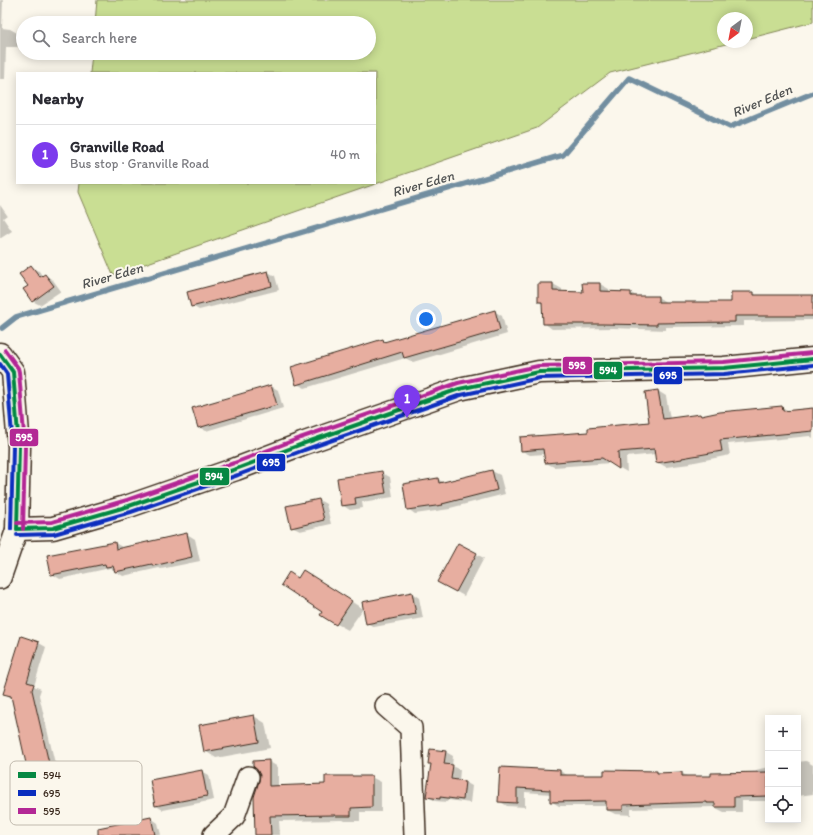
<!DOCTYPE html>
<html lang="en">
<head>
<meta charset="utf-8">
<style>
	:root { --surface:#fff; --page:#f2f2f3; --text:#2b2b33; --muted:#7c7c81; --line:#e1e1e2; --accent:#7c3aed }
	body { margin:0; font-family:Itim,sans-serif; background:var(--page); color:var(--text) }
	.controls { position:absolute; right:12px; bottom:12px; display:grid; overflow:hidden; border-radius:0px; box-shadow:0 2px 10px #0003 }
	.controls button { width:36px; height:36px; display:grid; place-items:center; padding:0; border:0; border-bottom:1px solid var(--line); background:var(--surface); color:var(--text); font:20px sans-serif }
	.compass { position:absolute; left:717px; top:12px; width:36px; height:36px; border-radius:50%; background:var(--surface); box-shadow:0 2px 10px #0003; rotate:212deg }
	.you { position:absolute; left:426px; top:319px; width:14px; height:14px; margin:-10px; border:3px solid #fff; border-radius:50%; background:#1a73e8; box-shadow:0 0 0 6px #1a73e833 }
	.badge { display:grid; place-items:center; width:26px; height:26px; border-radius:50%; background:var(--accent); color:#fff; font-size:13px; font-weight:700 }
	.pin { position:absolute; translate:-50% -33px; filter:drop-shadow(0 1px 2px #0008) }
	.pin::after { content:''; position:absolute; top:21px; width:14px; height:12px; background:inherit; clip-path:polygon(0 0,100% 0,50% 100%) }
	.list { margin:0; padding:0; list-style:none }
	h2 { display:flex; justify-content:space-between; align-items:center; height:52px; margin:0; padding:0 16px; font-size:17px }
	h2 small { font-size:13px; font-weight:400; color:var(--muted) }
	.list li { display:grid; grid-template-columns:26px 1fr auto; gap:12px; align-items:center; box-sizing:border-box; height:60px; padding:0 16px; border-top:1px solid var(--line) }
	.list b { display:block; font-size:15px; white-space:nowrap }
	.list p { margin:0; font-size:13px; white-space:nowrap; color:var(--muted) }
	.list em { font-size:13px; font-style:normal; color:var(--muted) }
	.icon { flex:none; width:22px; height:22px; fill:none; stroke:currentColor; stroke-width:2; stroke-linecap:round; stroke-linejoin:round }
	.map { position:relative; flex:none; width:813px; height:835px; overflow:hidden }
	.search { position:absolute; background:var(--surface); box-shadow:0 2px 10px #0003; left:16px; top:16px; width:360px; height:44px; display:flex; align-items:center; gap:10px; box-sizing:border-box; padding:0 14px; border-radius:22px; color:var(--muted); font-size:15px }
	.panel { position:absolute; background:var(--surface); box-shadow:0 2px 10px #0003; left:16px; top:72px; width:360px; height:112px; border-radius:0px }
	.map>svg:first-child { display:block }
</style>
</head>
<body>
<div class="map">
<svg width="813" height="835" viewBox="0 0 813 835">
	<rect width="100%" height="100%" fill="#fbf7ec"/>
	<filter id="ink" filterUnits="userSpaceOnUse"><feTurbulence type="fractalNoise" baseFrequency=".025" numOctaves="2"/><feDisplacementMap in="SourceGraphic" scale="8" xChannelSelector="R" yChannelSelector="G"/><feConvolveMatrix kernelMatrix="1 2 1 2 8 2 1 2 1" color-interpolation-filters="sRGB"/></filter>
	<g filter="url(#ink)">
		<polygon fill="#c9de93" stroke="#828458" points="97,0 813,0 813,22 747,39 747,18 723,18 723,42 734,42 610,73 537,128 113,275 78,192 79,183 375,183 375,73 90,73 92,53 369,53 369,23 95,23"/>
		<g fill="#0003">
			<polygon points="0,0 3,0 2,28 10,29 19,34 18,47 6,47 5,79 0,79"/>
			<polygon points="0,205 7,215 3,218 12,231 1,238 0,238"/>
			<polygon points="31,266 39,271 43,277 45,275 53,280 61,291 40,305 32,301 29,286"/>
			<polygon points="268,272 275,276 279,290 199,310 192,306"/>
			<polygon points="553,284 562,289 562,292 584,293 600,284 609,289 609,292 631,293 638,297 658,297 667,303 732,303 753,293 758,296 813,296 813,320 744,321 744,326 666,327 666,330 613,328 552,329 544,323 543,304 539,302"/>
			<polygon points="494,311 502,316 507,334 413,362 405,358 305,388 297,384 383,340 387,343"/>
			<polygon points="271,386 278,390 283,408 206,431 199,427"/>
			<polygon points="658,391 666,396 670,419 700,415 703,417 782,407 789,411 813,409 813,438 810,436 728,444 730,455 690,463 690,464 666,467 657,462 656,454 626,457 627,472 611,463 554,467 546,463 545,454 530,455 522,451 590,433 651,423"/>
			<polygon points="492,471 500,475 505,494 450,508 450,509 415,514 408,509 438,479 444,483"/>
			<polygon points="382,473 390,477 393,497 362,502 363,508 350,510 342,505"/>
			<polygon points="319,500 326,504 331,524 300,531 292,527"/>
			<polygon points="187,534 195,539 200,561 161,569 159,568 123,576 110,568 60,579 52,574 115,543 122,547 123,549"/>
			<polygon points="476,554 484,558 464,596 446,586"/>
			<polygon points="315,578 363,609 348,630 337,624 299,579"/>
			<polygon points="412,593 419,598 423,618 374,627 367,623"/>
			<polygon points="21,638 39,643 46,647 34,686 41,689 39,695 57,772 74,768 82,772 86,789 43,796 36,792 32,770 28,768 11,698 4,693"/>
			<polygon points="254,716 265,723 270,748 216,758 205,751"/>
			<polygon points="446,752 453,756 452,766 460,770 459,781 465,782 472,786 470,803 448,800 447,802 435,801 428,796 432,764 429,763"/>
			<polygon points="268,761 278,767 278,786 326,785 371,777 381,782 381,812 360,812 360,821 345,821 343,820 279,821 280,835 256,835"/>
			<polygon points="806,761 813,765 813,794 798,796 798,762"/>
			<polygon points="768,767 768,801 742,801 742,812 724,812 714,807 631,809 631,815 615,814 607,810 607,806 559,806 551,801 551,794 525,792 525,807 507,806 499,801 501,768 560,771 569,776 605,776 657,772 661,774 682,773 688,777 712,777 757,773 756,770"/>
			<polygon points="202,771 209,775 214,800 163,810 156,806"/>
			<polygon points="151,818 158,823 161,835 100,835"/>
		</g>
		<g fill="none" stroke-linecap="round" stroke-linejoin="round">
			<polyline stroke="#728ea0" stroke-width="5.5" points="2,328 16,317 563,155 629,78 730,127 813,93"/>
		</g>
		<g fill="#e7aea0" stroke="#3b2a1e">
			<polygon points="31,265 40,277 45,274 54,286 32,302 23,289 28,286 19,274"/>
			<polygon points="268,271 272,286 191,307 187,292"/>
			<polygon points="538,283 553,283 553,291 583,292 582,283 600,283 600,291 631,292 631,296 658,296 658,302 731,302 731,292 754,292 754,295 813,295 813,316 735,316 735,322 657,323 657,325 603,324 543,324 542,302 538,302"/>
			<polygon points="495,310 500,330 404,358 402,352 296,385 291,367 383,339 384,342"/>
			<polygon points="271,385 277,405 198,428 192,408"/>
			<polygon points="658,390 663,419 700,414 701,416 720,412 782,406 783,411 813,408 813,431 720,440 722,451 682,458 682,459 656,463 654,449 618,452 619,469 602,458 545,463 543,449 521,451 520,437 588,432 588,428 649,422 645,392"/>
			<polygon points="492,470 497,490 442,504 443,505 407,510 403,484 438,478 439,483"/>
			<polygon points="382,471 386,493 355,498 356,504 341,506 337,478"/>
			<polygon points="319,499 324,520 291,528 286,506"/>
			<polygon points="187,533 192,557 153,566 152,564 115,572 113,566 106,567 105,564 51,575 47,555 115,542 116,549"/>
			<polygon points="458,543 477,553 456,592 437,582"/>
			<polygon points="303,570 352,601 336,625 320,615 322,612 281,585 289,572 298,578"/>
			<polygon points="412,592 416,614 366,624 362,602"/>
			<polygon points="21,636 39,642 27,682 34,684 32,690 51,772 74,767 79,785 35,793 30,767 27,768 11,696 3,694"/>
			<polygon points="254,715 259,742 204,752 199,725"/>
			<polygon points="430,749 446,751 444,764 453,765 451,779 465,781 463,800 440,797 440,799 426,797 431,764 428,764"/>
			<polygon points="269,760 269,786 325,784 325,776 372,776 372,807 351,808 351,816 335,816 335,815 270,816 271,835 255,835 254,797 259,781 260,775 257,770 253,766 253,761"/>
			<polygon points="500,767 560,770 560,775 604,775 604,770 657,771 657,773 682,772 682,776 711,776 711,773 768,772 768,796 734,797 734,807 715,807 715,803 707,803 707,802 623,805 623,810 606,810 606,801 550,802 550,790 517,788 517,803 498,802"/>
			<polygon points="202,770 207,796 155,806 150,780"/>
			<polygon points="151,817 155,835 98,835 98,828"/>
		</g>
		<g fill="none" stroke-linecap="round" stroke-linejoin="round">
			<g stroke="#3b2a1e" stroke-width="24">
				<g id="minor">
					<polyline points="0,578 17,529"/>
					<polyline points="386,706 411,728 415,835"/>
					<polyline points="214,835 234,816 248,777"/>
				</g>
			</g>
			<g stroke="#3b2a1e" stroke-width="25">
				<polyline id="tertiary" points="0,354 13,372 19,447 17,529 53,528 129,506 236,469 302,444 459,389 539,372 724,368 813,359"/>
			</g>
			<use href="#minor" stroke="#fbf7ec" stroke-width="21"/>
			<use href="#tertiary" stroke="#fbf7ec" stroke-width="22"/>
			<g stroke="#fbf7ec" stroke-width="7">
				<g id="bus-1">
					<polyline points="0,354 13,372 19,447 17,529"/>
					<polyline points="17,529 53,528 129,506 236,469 302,444 459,389 539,372 724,368 813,359"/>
				</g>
			</g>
			<g stroke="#fbf7ec" stroke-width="7">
				<g id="bus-2">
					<polyline points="0,364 7,374 13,447 11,529"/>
					<polyline points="17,535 54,534 131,512 238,475 304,450 461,395 540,378 724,374 813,365"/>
				</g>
			</g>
			<g stroke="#fbf7ec" stroke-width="7">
				<g id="bus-3">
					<polyline points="5,350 18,368 19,372 25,447 23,529"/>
					<polyline points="17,523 52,522 127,500 234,463 300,438 458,383 538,366 724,362 812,353"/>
				</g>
			</g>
			<use href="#bus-1" stroke="#068843" stroke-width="4"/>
			<use href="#bus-2" stroke="#0a2ebe" stroke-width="4"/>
			<use href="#bus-3" stroke="#b32895" stroke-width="4"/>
		</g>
	</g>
	<g text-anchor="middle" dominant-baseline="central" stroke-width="4" stroke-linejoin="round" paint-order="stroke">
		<g font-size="14" font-style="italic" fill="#525454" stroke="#fbf7ec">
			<text transform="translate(762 101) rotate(-23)">River Eden</text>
			<text transform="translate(423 184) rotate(-16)">River Eden</text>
			<text transform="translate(112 276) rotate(-16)">River Eden</text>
		</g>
	</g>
	<rect x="10" y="761" width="132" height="64" rx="6" fill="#fbf7ec" stroke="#c1baae" stroke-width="1"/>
	<rect x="18" y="772" width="18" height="6" fill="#068843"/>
	<rect x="18" y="790" width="18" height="6" fill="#0a2ebe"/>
	<rect x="18" y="808" width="18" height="6" fill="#b32895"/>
	<g font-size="11" fill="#3b2a1e">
		<text x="43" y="779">594</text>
		<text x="43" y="797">695</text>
		<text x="43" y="815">595</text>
	</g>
	<g stroke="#fbf7ec" stroke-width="1.5">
		<rect x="562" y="356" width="31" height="19" rx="4" fill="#b32895"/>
		<rect x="593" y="361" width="30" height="19" rx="4" fill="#068843"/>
		<rect x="653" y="366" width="30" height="19" rx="4" fill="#0a2ebe"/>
		<rect x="9" y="428" width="30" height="19" rx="4" fill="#b32895"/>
		<rect x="256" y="453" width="30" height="19" rx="4" fill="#0a2ebe"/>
		<rect x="199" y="467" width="31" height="19" rx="4" fill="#068843"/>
	</g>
	<g font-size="11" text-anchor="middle" font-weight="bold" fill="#fff">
		<text x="577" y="369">595</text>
		<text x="608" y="374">594</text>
		<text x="668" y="379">695</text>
		<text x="24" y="441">595</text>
		<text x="271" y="466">695</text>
		<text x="214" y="480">594</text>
	</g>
</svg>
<div class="controls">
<button>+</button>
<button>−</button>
<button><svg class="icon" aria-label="locate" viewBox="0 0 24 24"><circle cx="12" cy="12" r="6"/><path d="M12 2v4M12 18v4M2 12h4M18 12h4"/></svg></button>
</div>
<svg class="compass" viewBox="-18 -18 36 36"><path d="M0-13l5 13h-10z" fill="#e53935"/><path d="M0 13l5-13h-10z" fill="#7c7c81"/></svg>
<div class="you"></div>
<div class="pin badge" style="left:407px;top:418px">1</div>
<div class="search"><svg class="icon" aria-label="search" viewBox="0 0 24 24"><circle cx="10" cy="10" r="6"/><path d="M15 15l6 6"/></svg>Search here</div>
<section class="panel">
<h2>Nearby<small></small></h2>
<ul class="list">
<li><span class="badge">1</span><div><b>Granville Road</b><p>Bus stop · Granville Road</p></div><em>40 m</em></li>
</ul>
</section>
</div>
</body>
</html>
